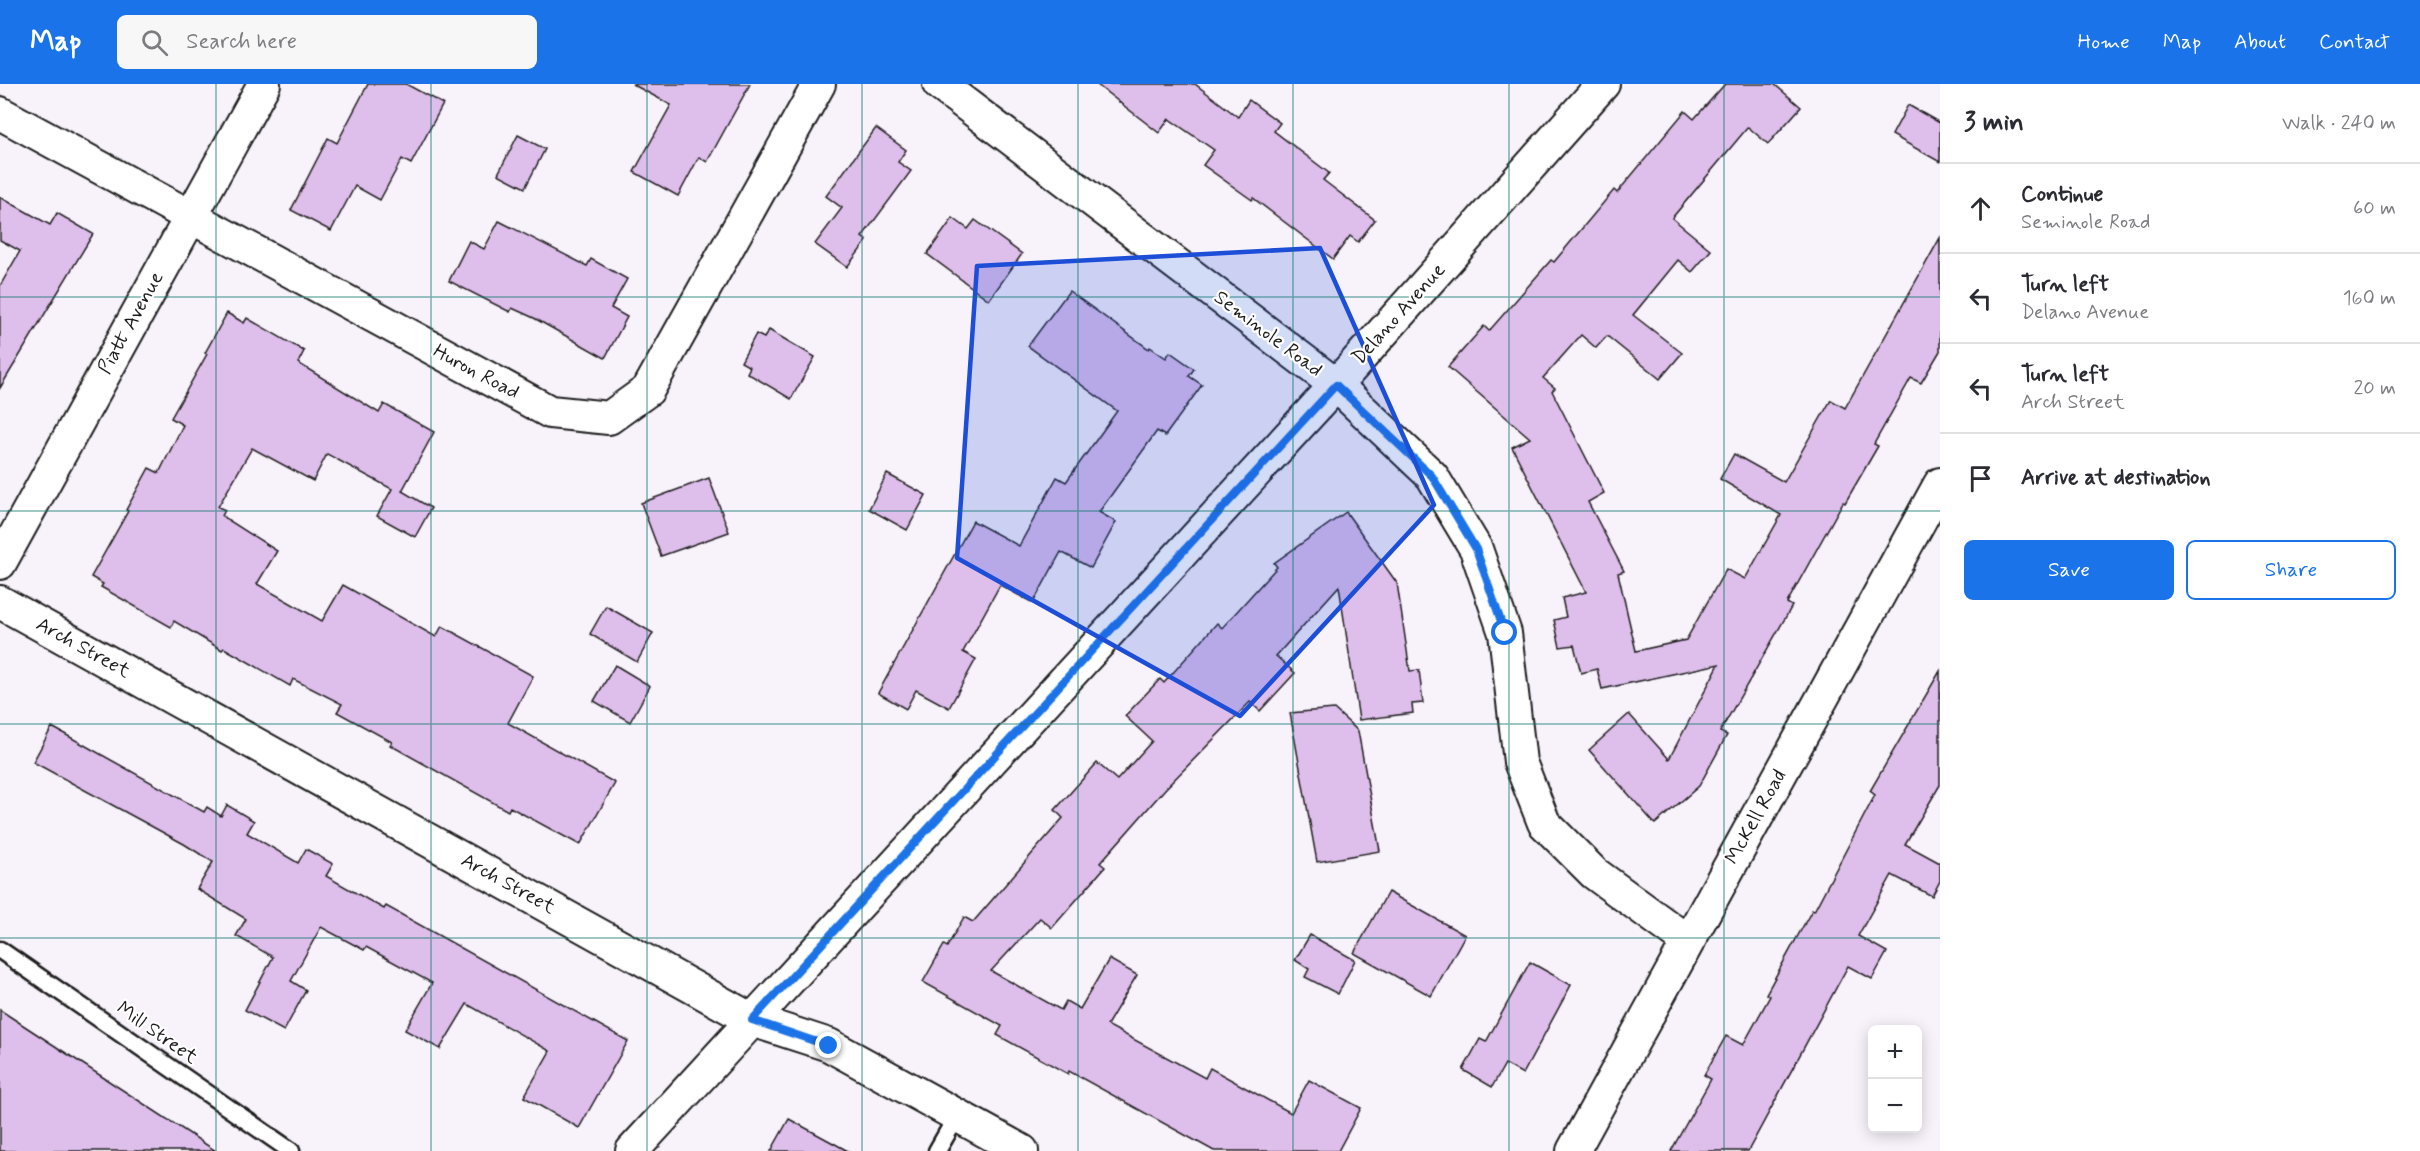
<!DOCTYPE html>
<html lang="en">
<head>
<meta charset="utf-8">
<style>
	:root { --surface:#fff; --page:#f7f7f7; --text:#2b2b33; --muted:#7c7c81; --line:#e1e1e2; --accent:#1a73e8 }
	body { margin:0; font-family:Mynerve,sans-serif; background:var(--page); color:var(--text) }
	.controls { position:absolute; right:18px; bottom:18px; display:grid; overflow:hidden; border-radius:9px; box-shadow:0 3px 15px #0003 }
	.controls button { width:54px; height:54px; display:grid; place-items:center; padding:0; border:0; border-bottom:2px solid var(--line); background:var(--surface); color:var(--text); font:30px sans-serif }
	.stop { position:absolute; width:18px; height:18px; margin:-14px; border:4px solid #1a73e8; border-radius:50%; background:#fff }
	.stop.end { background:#1a73e8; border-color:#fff; box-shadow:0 2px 6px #0008 }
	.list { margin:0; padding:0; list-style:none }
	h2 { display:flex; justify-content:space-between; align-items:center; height:78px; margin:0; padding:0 24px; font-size:26px }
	h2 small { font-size:20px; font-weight:400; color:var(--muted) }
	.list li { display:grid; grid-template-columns:39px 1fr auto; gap:18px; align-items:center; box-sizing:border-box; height:90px; padding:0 24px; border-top:2px solid var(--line) }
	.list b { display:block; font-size:22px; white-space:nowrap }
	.list p { margin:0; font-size:20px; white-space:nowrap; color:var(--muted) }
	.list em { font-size:20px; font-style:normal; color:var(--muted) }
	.actions { display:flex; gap:12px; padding:18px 24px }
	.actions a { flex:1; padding:14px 0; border:2px solid var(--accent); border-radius:9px; text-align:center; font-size:21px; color:var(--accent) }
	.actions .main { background:var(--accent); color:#fff }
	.icon { flex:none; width:33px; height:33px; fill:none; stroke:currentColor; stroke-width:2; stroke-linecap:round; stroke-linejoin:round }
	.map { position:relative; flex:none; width:1940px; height:1067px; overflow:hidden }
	header { display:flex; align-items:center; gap:36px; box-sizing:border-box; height:84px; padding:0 30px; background:var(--accent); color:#fff }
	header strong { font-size:28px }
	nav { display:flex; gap:33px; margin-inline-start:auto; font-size:21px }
	.search { width:420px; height:54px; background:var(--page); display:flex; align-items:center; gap:15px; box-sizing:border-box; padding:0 21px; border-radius:9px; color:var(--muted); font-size:22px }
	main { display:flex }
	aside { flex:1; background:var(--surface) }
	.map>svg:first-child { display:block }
</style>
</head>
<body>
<header>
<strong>Map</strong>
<div class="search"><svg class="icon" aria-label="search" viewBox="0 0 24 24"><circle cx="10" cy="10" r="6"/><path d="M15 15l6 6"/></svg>Search here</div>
<nav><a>Home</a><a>Map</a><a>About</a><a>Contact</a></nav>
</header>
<main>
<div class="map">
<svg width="1940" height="1067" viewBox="0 0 1940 1067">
	<rect width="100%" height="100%" fill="#f8f2fb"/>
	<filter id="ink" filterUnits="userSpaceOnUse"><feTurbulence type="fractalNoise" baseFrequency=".0167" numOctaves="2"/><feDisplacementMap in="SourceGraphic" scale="12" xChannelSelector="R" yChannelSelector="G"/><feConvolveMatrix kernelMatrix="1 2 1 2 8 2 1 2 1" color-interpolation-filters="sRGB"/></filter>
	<g filter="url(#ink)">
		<g fill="#debeeb" stroke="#1c1c1c" stroke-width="1.5">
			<polygon points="368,0 406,0 443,20 411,80 402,75 380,116 355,102 331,147 291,126 328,54 337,59"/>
			<polygon points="632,0 750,0 707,78 699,73 678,112 634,88 671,21"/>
			<polygon points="1096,0 1195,0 1238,33 1249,16 1280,39 1274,47 1329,89 1323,96 1375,136 1358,158 1350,152 1333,175 1253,114 1252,116 1203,81 1214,66 1169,35 1159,49"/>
			<polygon points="1725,0 1774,0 1801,23 1768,60 1748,43 1672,134 1711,166 1692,188 1678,176 1633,231 1682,269 1660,295 1607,252 1596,264 1581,251 1543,294 1555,304 1552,307 1604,409 1588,418 1624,487 1618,489 1636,567 1686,556 1726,485 1745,495 1781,431 1720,395 1734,370 1784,398 1831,316 1845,324 1940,154 1940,267 1921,299 1911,294 1874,360 1878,362 1845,419 1843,418 1787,519 1792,522 1720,648 1727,651 1699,702 1655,740 1589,666 1629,630 1669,675 1719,580 1602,605 1597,585 1581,589 1574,561 1560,563 1554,536 1566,533 1562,514 1586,508 1512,363 1530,354 1448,283 1484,242 1489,247 1551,176 1554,178 1614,106 1617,109 1685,27 1694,35"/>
			<polygon points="1908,21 1940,39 1940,78 1892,51"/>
			<polygon points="876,44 906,66 898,78 911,87 862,153 867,157 847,183 815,160 842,124 826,112"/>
			<polygon points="518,51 545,65 525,104 498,90"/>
			<polygon points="0,113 50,141 57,129 93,150 0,304 0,202 20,167 0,156"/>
			<polygon points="953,134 968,145 975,136 1022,170 989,216 927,170"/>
			<polygon points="499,137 587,182 591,175 627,195 611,224 627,233 605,274 534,234 512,224 510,228 449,197 469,157 484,165"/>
			<polygon points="1069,207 1149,265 1150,263 1166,274 1170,268 1194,285 1189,292 1202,301 1165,352 1157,347 1099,428 1116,438 1091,484 1061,468 1033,519 1000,501 963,568 976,575 949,624 916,606 906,625 878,609 973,437 1019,462 1057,393 1066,398 1117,327 1028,262"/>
			<polygon points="227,229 244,239 247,234 304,267 298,279 379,329 384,320 434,348 402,407 431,424 415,453 377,432 392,405 327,370 313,397 252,364 218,423 225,426 222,432 277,467 257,500 322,537 343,501 436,553 442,542 533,592 508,639 615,699 580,761 510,723 508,727 390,661 392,658 337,628 342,620 293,595 290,602 224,564 222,566 174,537 171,543 101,503 103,500 91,493 128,427 126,426 149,384 159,389 183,341 171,334 207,270 205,269"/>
			<polygon points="769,246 815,273 791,315 747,289 750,283 741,278 756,250 764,254"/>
			<polygon points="887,390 926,411 907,446 869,425"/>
			<polygon points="709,394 729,448 661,472 641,419"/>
			<polygon points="1346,428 1397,499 1410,587 1419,586 1423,619 1412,620 1413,629 1359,636 1339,502 1276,572 1295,589 1260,627 1250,618 1165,705 1100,779 1105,783 1052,844 1040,834 991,887 1061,926 1066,917 1080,925 1109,875 1137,891 1107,941 1205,994 1210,984 1291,1029 1309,996 1361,1024 1338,1067 1214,1067 1069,987 1068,990 997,951 1002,942 923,898 944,861 947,863 964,833 973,838 1063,734 1055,726 1097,679 1117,696 1152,657 1125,632 1160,595 1164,599 1217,539 1222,544 1277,483 1274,479"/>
			<polygon points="606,522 653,549 637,578 590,550"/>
			<polygon points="615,581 650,602 630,638 594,617"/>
			<polygon points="1940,587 1940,701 1905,760 1940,779 1940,797 1932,812 1892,791 1858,852 1887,868 1872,895 1848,882 1748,1067 1671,1067 1711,995 1704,991 1726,952 1743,961 1770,912 1766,910 1812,826 1814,827 1875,711 1870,707"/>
			<polygon points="1334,625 1358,647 1380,767 1317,778 1290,629"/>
			<polygon points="52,643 204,728 207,723 221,732 227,721 254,737 247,749 298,779 306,765 333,780 326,792 384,825 386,822 628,957 579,1044 524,1013 550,967 467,920 440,965 405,946 432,899 366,863 364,866 321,843 291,897 306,906 284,947 245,926 273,873 236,852 246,835 197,805 213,778 184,760 33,678"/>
			<polygon points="1388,808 1465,851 1431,912 1354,869"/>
			<polygon points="1310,851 1355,876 1338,910 1305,893 1309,885 1295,876"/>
			<polygon points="1530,878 1571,901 1523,990 1505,980 1492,1003 1463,986 1480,955 1486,958"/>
			<polygon points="0,926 216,1067 0,1067"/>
			<polygon points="789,1035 848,1067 771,1067"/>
		</g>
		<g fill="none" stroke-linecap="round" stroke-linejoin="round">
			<g stroke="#1c1c1c" stroke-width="21">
				<g id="service">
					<polyline points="0,866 291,1067"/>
					<polyline points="937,1067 957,1032"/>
				</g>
			</g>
			<g stroke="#1c1c1c" stroke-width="36">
				<g id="minor">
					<polyline points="939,0 1336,301 1432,392 1476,465 1505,549 1520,678 1544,739 1594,789 1687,857"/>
					<polyline points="0,29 550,328 609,334 648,306 819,0"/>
					<polyline points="0,479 264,0"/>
					<polyline points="0,518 752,936 829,961 1022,1067"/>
					<polyline points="632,1067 1336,301 1603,0"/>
					<polyline points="1573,1067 1940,400"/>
				</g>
			</g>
			<use href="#service" stroke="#fff" stroke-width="16"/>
			<use href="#minor" stroke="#fff" stroke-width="32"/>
		</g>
	</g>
	<g fill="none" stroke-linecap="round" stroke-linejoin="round" filter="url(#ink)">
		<polyline stroke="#1a73e8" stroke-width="8" points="829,962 752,936 1336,301 1432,392 1476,465 1505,549"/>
	</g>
	<path fill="#1d4ed8" fill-opacity="0.2" stroke="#1d4ed8" stroke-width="4.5" stroke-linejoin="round" d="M1320 164 1434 421 1240 632 957 474 977 182Z"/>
	<path fill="none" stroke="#0f766e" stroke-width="1.5" stroke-opacity="0.55" d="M216 0V1067M431 0V1067M647 0V1067M862 0V1067M1078 0V1067M1293 0V1067M1509 0V1067M1724 0V1067M0 213H1940M0 427H1940M0 640H1940M0 854H1940"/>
	<g text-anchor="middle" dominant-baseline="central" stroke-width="4.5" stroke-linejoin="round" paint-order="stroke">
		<g font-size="20" fill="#1c1c1c" stroke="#fff">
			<text transform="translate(1399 230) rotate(-48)">Delano Avenue</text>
			<text transform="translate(131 239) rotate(-61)">Piatt Avenue</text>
			<text transform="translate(1268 250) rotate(37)">Seminole Road</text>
			<text transform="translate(476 288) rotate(28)">Huron Road</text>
			<text transform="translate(83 564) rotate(29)">Arch Street</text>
			<text transform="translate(1756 733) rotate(-61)">McKell Road</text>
			<text transform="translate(508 800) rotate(29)">Arch Street</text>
			<text transform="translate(157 949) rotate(35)">Mill Street</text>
		</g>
	</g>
</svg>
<div class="controls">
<button>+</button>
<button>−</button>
</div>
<div class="stop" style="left:1505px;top:549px"></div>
<div class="stop end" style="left:829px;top:962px"></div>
</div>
<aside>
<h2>3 min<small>Walk · 240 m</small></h2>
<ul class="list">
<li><svg class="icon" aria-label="ahead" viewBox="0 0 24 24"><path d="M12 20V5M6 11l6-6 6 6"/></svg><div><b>Continue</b><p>Seminole Road</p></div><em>60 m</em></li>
<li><svg class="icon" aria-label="left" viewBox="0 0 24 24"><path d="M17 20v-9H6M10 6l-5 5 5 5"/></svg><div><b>Turn left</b><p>Delano Avenue</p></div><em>160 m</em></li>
<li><svg class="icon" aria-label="left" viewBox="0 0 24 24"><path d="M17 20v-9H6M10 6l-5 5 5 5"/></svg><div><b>Turn left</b><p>Arch Street</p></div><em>20 m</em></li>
<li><svg class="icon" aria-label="arrive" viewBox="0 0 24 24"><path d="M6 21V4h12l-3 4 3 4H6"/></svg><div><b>Arrive at destination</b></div></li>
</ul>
<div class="actions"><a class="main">Save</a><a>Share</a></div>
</aside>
</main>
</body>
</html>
